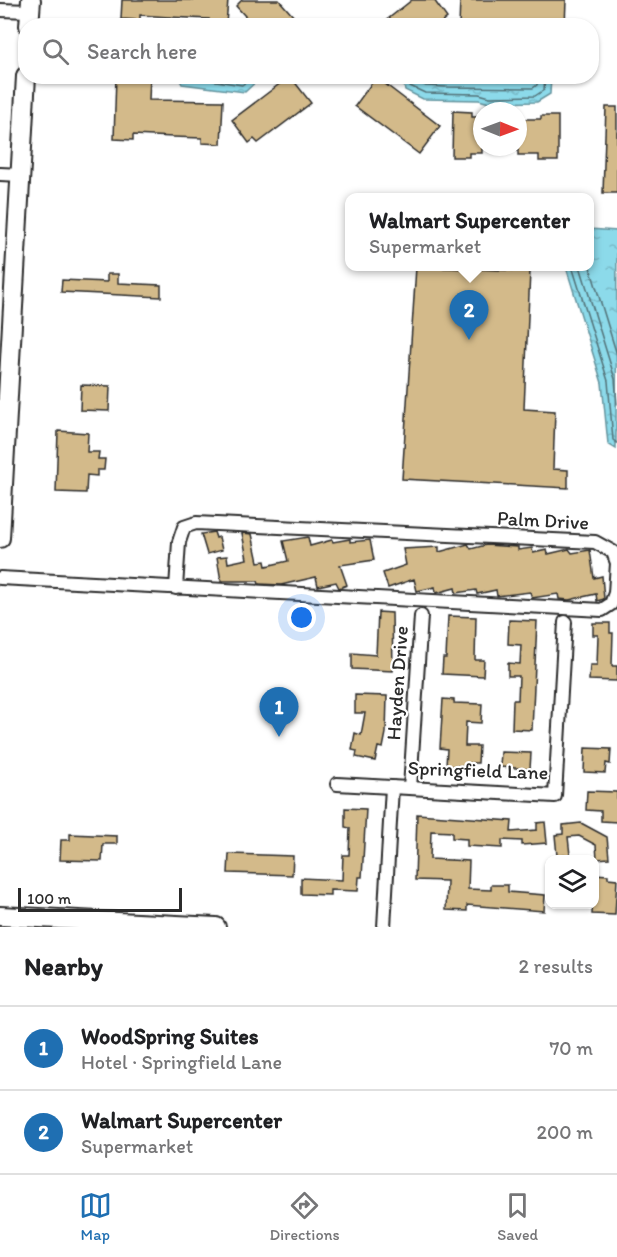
<!DOCTYPE html>
<html lang="en">
<head>
<meta charset="utf-8">
<style>
	:root { --surface:#fff; --page:#f6f6f6; --text:#202124; --muted:#757577; --line:#e0e0e0; --accent:#1f6fb2 }
	body { margin:0; font-family:Itim,sans-serif; background:var(--page); color:var(--text) }
	.controls { position:absolute; right:18px; bottom:18px; display:grid; overflow:hidden; border-radius:12px; box-shadow:0 2px 4px #0004 }
	.controls button { width:54px; height:54px; display:grid; place-items:center; padding:0; border:0; border-bottom:2px solid var(--line); background:var(--surface); color:var(--text); font:30px sans-serif }
	.compass { position:absolute; left:473px; top:102px; width:54px; height:54px; border-radius:50%; background:var(--surface); box-shadow:0 2px 4px #0004; rotate:91deg }
	.scale { position:absolute; left:18px; bottom:15px; width:164px; box-sizing:border-box; padding-left:6px; border:3px solid #2b2b2b; border-top:0; font-size:16px; line-height:21px; white-space:nowrap; color:#2b2b2b; -webkit-text-stroke:4px #fff; paint-order:stroke }
	.you { position:absolute; left:302px; top:618px; width:21px; height:21px; margin:-15px; border:4px solid #fff; border-radius:50%; background:#1a73e8; box-shadow:0 0 0 9px #1a73e833 }
	.badge { display:grid; place-items:center; width:39px; height:39px; border-radius:50%; background:var(--accent); color:#fff; font-size:20px; font-weight:700 }
	.pin { position:absolute; translate:-50% -50px; filter:drop-shadow(0 2px 3px #0008) }
	.pin::after { content:''; position:absolute; top:32px; width:21px; height:18px; background:inherit; clip-path:polygon(0 0,100% 0,50% 100%) }
	.popup { position:absolute; left:345px; top:193px; width:249px; height:78px; box-sizing:border-box; display:grid; place-content:center; border-radius:12px; background:var(--surface); filter:drop-shadow(0 2px 4px #0005); font-size:20px; white-space:nowrap; color:var(--muted) }
	.popup b { font-size:22px; color:var(--text) }
	.popup::after { content:''; position:absolute; left:50%; top:100%; margin-left:-12px; border:12px solid transparent; border-top-color:var(--surface) }
	.list { margin:0; padding:0; list-style:none }
	h2 { display:flex; justify-content:space-between; align-items:center; height:78px; margin:0; padding:0 24px; font-size:26px }
	h2 small { font-size:20px; font-weight:400; color:var(--muted) }
	.list li { display:grid; grid-template-columns:39px 1fr auto; gap:18px; align-items:center; box-sizing:border-box; height:84px; padding:0 24px; border-top:2px solid var(--line) }
	.list b { display:block; font-size:22px; white-space:nowrap }
	.list p { margin:0; font-size:20px; white-space:nowrap; color:var(--muted) }
	.list em { font-size:20px; font-style:normal; color:var(--muted) }
	.icon { flex:none; width:33px; height:33px; fill:none; stroke:currentColor; stroke-width:2; stroke-linecap:round; stroke-linejoin:round }
	.map { position:relative; flex:none; width:617px; height:927px; overflow:hidden }
	.search { position:absolute; background:var(--surface); box-shadow:0 2px 4px #0004; left:18px; right:18px; top:18px; height:66px; display:flex; align-items:center; gap:15px; box-sizing:border-box; padding:0 21px; border-radius:24px; color:var(--muted); font-size:22px }
	.sheet { height:246px; background:var(--surface) }
	nav { display:flex; justify-content:space-around; align-items:center; box-sizing:border-box; height:84px; border-top:2px solid var(--line); background:var(--surface); font-size:16px; color:var(--muted) }
	nav a { display:grid; justify-items:center; gap:3px }
	nav .on { color:var(--accent) }
	.map>svg:first-child { display:block }
</style>
</head>
<body>
<div class="map">
<svg width="617" height="927" viewBox="0 0 617 927">
	<defs>
		<pattern id="water-ripples" width="26" height="14" patternUnits="userSpaceOnUse" patternTransform="scale(1.5)"><rect width="26" height="14" fill="#8cdaea"/><path d="M2 4q2-2 4 0t4 0M15 11q2-2 4 0t4 0" fill="none" stroke="#79bbc9"/></pattern>
	</defs>
	<rect width="100%" height="100%" fill="#fff"/>
	<filter id="ink" filterUnits="userSpaceOnUse"><feTurbulence type="fractalNoise" baseFrequency=".0167" numOctaves="2"/><feDisplacementMap in="SourceGraphic" scale="12" xChannelSelector="R" yChannelSelector="G"/><feConvolveMatrix kernelMatrix="1 2 1 2 8 2 1 2 1" color-interpolation-filters="sRGB"/></filter>
	<g filter="url(#ink)">
		<g fill="url(#water-ripples)" stroke="#65949e" stroke-width="1.5">
			<polygon points="178,76 261,76 261,77 245,92 182,84"/>
			<polygon points="401,77 401,76 551,77 550,94 537,102 489,103 479,100 423,99 405,90"/>
			<polygon points="589,229 617,231 616,449 608,444 602,383 566,267 589,266"/>
		</g>
		<g fill="none" stroke-linecap="round" stroke-linejoin="round">
			<g stroke="#527177" stroke-width="1.5">
				<polyline points="184,76 242,85 254,76"/>
				<polyline points="407,76 410,86 425,93 479,94 490,97 535,96 544,90 545,76"/>
				<polyline points="414,76 416,81 426,86 446,87 533,88 537,85 538,76"/>
				<polyline points="427,76 526,79 529,76"/>
				<polyline points="589,264 617,355"/>
				<polyline points="572,266 608,381 613,440 617,443"/>
				<polyline points="580,266 615,379 617,404"/>
			</g>
		</g>
		<g fill="#d3ba8a" stroke="#2b2b2b" stroke-width="1.5">
			<polygon points="122,0 228,0 226,24 209,23 209,19 169,17 140,15 140,20 121,19"/>
			<polygon points="242,0 279,0 302,26 254,26 236,6"/>
			<polygon points="412,0 434,0 447,18 437,26 379,26"/>
			<polygon points="460,0 566,0 565,26 459,26"/>
			<polygon points="116,76 150,76 149,100 223,101 221,144 202,143 202,138 173,137 133,135 133,140 114,139"/>
			<polygon points="290,76 311,103 258,143 254,139 249,143 232,120"/>
			<polygon points="376,77 440,126 419,154 355,106"/>
			<polygon points="606,107 617,107 617,193 603,193"/>
			<polygon points="453,111 472,112 472,117 482,117 482,153 469,153 469,157 452,157"/>
			<polygon points="541,116 558,116 558,161 539,161 539,155 518,155 518,119 541,119"/>
			<polygon points="416,267 530,271 524,409 555,411 553,469 568,470 568,488 402,479"/>
			<polygon points="107,274 118,274 118,283 161,285 161,297 61,292 62,280 107,282"/>
			<polygon points="81,385 110,386 109,411 80,410"/>
			<polygon points="58,431 88,433 87,452 99,452 98,459 105,459 104,470 97,470 97,476 87,475 86,493 56,492"/>
			<polygon points="214,532 216,538 219,537 222,550 207,554 201,534"/>
			<polygon points="242,533 252,534 258,562 265,561 266,566 288,561 283,541 308,537 310,546 332,540 333,542 350,539 350,542 370,540 374,560 340,565 347,585 339,588 336,582 318,586 316,577 281,585 259,584 258,581 221,581 217,557 227,556 228,563 247,559"/>
			<polygon points="468,544 471,549 486,545 518,547 518,550 532,548 533,553 547,550 548,554 569,549 572,553 590,550 594,578 602,576 604,599 597,601 596,594 569,600 559,599 558,594 532,598 530,592 497,596 496,590 477,594 476,590 456,593 455,588 436,593 435,587 417,591 414,579 388,588 383,573 406,565 403,549 439,547 439,552"/>
			<polygon points="378,612 392,613 393,671 352,669 352,653 376,655"/>
			<polygon points="448,616 476,617 475,660 484,660 483,676 442,674 443,658 446,658"/>
			<polygon points="509,620 537,621 532,730 512,729 513,700 518,700 519,676 508,676 508,663 520,664 521,645 508,644"/>
			<polygon points="593,623 610,623 610,633 613,633 612,666 617,666 617,681 589,680 590,665 597,665 598,635 593,635"/>
			<polygon points="355,695 387,696 386,733 383,748 378,747 375,761 356,757 357,751 352,750 355,733 361,735 365,713 355,713"/>
			<polygon points="443,699 454,700 454,703 482,704 481,723 466,722 465,746 479,746 478,763 469,763 469,766 446,766 447,749 440,748"/>
			<polygon points="585,748 611,749 610,764 606,763 605,773 584,772"/>
			<polygon points="501,752 531,753 530,769 500,767"/>
			<polygon points="587,791 617,792 617,822 601,821 601,811 586,810"/>
			<polygon points="345,808 366,809 362,877 359,877 358,891 330,890 330,895 301,894 301,878 342,880 343,855 349,855 350,828 345,827"/>
			<polygon points="417,814 512,821 511,832 537,830 537,823 545,822 547,843 522,845 522,841 502,840 502,848 467,846 467,839 452,838 452,832 431,831 430,859 469,861 468,889 491,890 491,885 508,885 508,892 545,895 544,911 467,905 467,911 446,910 447,881 415,880"/>
			<polygon points="581,823 607,837 609,858 597,859 596,845 579,836 568,837 570,855 557,856 555,835 563,834 563,825"/>
			<polygon points="70,834 117,836 117,844 103,844 102,861 60,860 61,840 70,840"/>
			<polygon points="229,854 293,856 292,875 228,873"/>
			<polygon points="594,874 608,875 608,878 617,879 615,915 592,914"/>
		</g>
		<g fill="none" stroke-linecap="round" stroke-linejoin="round">
			<g stroke="#2b2b2b" stroke-width="16">
				<g id="street">
					<polyline points="0,10 30,11"/>
					<polyline points="0,174 21,175"/>
					<polyline points="0,578 602,610 611,604 615,593 617,563 613,552 595,542 196,523 184,527 179,542 176,588"/>
					<polyline points="337,784 555,796 565,622"/>
					<polyline points="410,788 421,616"/>
					<polyline points="384,927 392,787"/>
				</g>
			</g>
			<g stroke="#2b2b2b" stroke-width="22">
				<g id="secondary">
					<polyline points="29,26 31,0"/>
					<polyline points="0,538 26,76"/>
					<polyline points="0,916 216,927"/>
				</g>
			</g>
			<use href="#street" stroke="#fff" stroke-width="12"/>
			<use href="#secondary" stroke="#fff" stroke-width="18"/>
		</g>
	</g>
	<g text-anchor="middle" dominant-baseline="central" stroke-width="4.5" stroke-linejoin="round" paint-order="stroke">
		<g font-size="20" fill="#2b2b2b" stroke="#fff">
			<text transform="translate(543 520) rotate(3)">Palm Drive</text>
			<text transform="translate(397 683) rotate(-86)">Hayden Drive</text>
			<text transform="translate(478 770) rotate(2)">Springfield Lane</text>
		</g>
	</g>
</svg>
<div class="controls">
<button><svg class="icon" aria-label="layers" viewBox="0 0 24 24"><path d="M12 4l9 5-9 5-9-5zM3 14l9 5 9-5"/></svg></button>
</div>
<svg class="compass" viewBox="-18 -18 36 36"><path d="M0-13l5 13h-10z" fill="#e53935"/><path d="M0 13l5-13h-10z" fill="#757577"/></svg>
<div class="scale">100 m</div>
<div class="you"></div>
<div class="pin badge" style="left:279px;top:737px">1</div>
<div class="pin badge" style="left:469px;top:340px">2</div>
<div class="popup"><b>Walmart Supercenter</b>Supermarket</div>
<div class="search"><svg class="icon" aria-label="search" viewBox="0 0 24 24"><circle cx="10" cy="10" r="6"/><path d="M15 15l6 6"/></svg>Search here</div>
</div>
<section class="sheet">
<h2>Nearby<small>2 results</small></h2>
<ul class="list">
<li><span class="badge">1</span><div><b>WoodSpring Suites</b><p>Hotel · Springfield Lane</p></div><em>70 m</em></li>
<li><span class="badge">2</span><div><b>Walmart Supercenter</b><p>Supermarket</p></div><em>200 m</em></li>
</ul>
</section>
<nav>
<a class="on"><svg class="icon" aria-label="map" viewBox="0 0 24 24"><path d="M3 6l6-2 6 2 6-2v14l-6 2-6-2-6 2zM9 4v14M15 6v14"/></svg>Map</a>
<a><svg class="icon" aria-label="directions" viewBox="0 0 24 24"><path d="M12 3l9 9-9 9-9-9zM9 14v-3h6M13 9l2 2-2 2"/></svg>Directions</a>
<a><svg class="icon" aria-label="saved" viewBox="0 0 24 24"><path d="M7 4h10v16l-5-4-5 4z"/></svg>Saved</a>
</nav>
</body>
</html>
